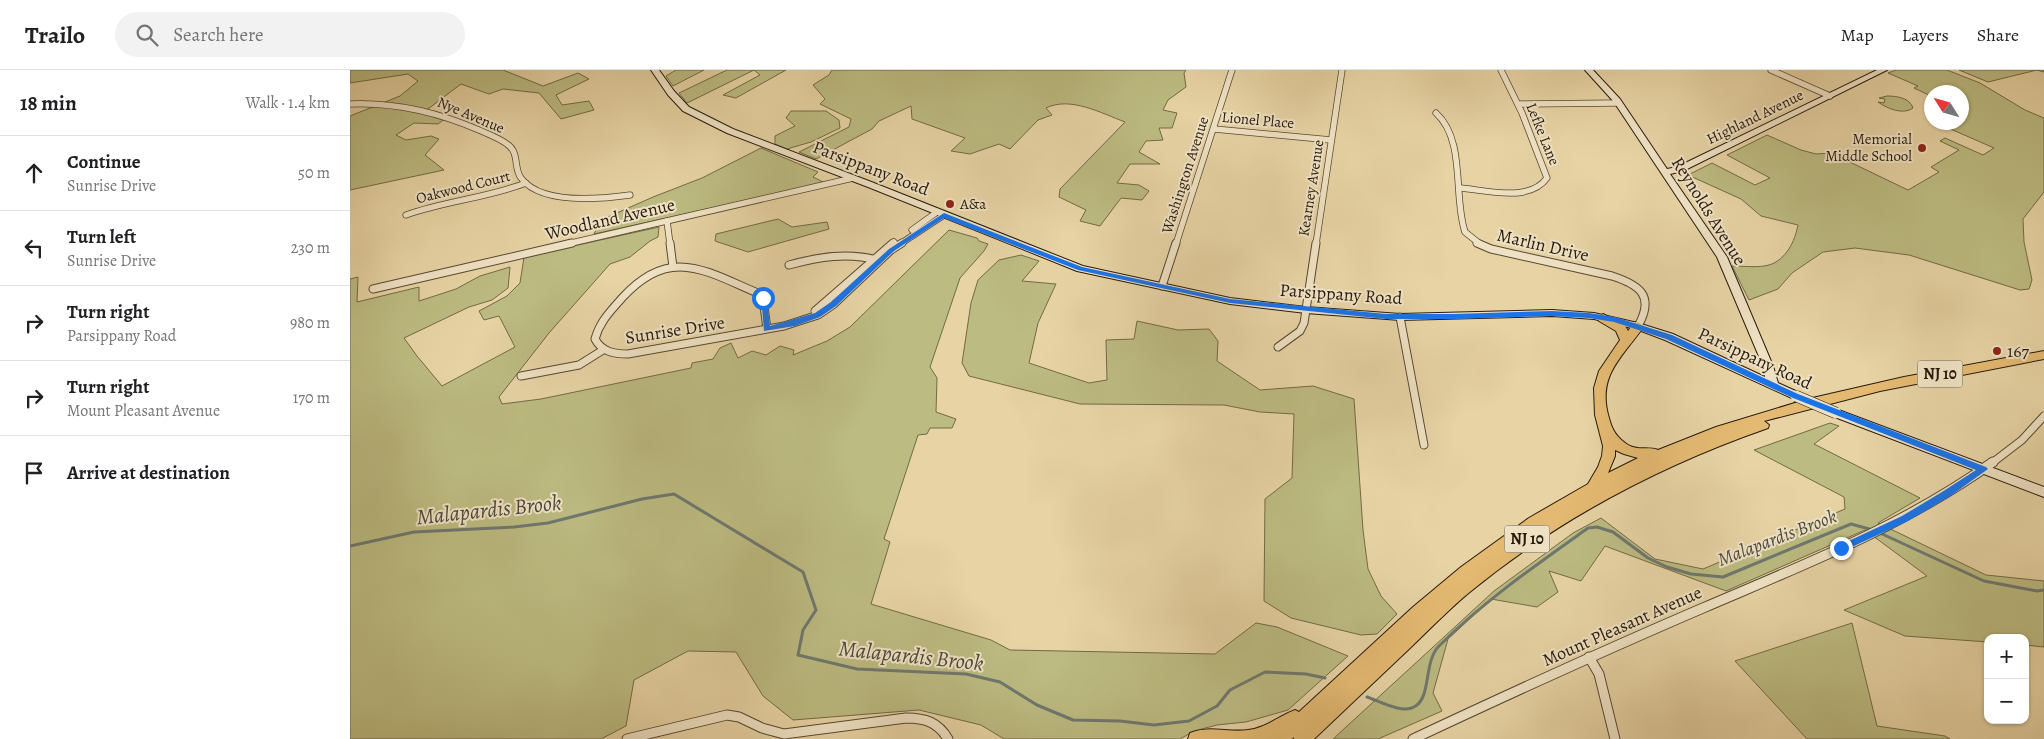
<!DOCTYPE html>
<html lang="en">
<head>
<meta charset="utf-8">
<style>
	:root { --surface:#fff; --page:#f2f2f2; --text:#202124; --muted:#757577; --line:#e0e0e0 }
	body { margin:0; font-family:Alegreya,serif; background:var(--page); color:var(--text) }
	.controls { position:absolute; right:15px; bottom:15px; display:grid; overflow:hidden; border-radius:10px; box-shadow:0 1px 4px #0004 }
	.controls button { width:45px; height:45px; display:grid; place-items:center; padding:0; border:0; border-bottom:1px solid var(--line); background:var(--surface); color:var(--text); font:25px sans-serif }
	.compass { position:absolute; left:1574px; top:15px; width:45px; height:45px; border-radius:50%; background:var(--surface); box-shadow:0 1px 4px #0004; rotate:307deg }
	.stop { position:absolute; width:15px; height:15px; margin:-11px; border:4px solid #1a73e8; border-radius:50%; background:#fff }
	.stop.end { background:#1a73e8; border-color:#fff; box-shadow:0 1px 5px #0008 }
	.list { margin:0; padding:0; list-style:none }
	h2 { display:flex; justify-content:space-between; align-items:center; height:65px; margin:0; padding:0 20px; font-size:21px }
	h2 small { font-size:16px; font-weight:400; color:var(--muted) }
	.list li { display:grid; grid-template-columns:32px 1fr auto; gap:15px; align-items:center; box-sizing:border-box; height:75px; padding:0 20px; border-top:1px solid var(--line) }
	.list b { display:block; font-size:19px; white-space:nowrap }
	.list p { margin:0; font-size:16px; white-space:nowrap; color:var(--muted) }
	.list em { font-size:16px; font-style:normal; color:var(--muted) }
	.icon { flex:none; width:28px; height:28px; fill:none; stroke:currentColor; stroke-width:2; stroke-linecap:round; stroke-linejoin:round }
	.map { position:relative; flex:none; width:1694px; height:669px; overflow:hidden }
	header { display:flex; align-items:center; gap:30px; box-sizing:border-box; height:70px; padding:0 25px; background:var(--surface); border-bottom:1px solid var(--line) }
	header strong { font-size:24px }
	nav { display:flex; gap:28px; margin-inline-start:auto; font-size:18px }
	.search { width:350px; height:45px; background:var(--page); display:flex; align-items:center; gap:12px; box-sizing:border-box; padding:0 18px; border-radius:28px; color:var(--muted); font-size:19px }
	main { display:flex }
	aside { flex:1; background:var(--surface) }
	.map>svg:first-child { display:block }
</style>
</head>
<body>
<header>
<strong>Trailo</strong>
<div class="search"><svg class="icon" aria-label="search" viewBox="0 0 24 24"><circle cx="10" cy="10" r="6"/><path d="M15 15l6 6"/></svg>Search here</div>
<nav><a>Map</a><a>Layers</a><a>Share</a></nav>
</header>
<main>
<aside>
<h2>18 min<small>Walk · 1.4 km</small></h2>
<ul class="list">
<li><svg class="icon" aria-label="ahead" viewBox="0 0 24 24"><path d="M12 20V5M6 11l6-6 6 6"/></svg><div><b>Continue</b><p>Sunrise Drive</p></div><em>50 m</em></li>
<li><svg class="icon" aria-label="left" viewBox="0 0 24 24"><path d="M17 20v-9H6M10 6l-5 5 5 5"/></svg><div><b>Turn left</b><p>Sunrise Drive</p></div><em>230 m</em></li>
<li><svg class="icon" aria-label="right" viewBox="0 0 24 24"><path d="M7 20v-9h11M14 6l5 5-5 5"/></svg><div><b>Turn right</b><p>Parsippany Road</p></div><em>980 m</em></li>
<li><svg class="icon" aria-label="right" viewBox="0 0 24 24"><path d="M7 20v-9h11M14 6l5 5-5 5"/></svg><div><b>Turn right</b><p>Mount Pleasant Avenue</p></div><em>170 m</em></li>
<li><svg class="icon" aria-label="arrive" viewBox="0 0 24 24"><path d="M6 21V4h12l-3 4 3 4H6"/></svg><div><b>Arrive at destination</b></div></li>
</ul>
</aside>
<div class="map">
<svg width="1694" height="669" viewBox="0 0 1694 669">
	<rect width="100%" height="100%" fill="#e7d3a4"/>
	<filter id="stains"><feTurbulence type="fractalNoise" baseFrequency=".004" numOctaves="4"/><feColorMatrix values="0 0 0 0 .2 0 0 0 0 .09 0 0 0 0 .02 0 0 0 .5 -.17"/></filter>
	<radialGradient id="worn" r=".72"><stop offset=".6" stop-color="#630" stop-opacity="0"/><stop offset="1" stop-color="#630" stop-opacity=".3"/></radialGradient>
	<g fill="#bcbb81" stroke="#726a46">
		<polygon points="0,0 153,0 193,16 228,3 239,9 206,25 212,35 239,31 244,40 211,49 189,23 153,19 139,24 111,14 74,42 96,48 88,54 64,53 46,65 56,70 81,66 89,69 75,85 94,100 0,120 0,46 50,26 68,11 58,4 0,13"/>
		<polygon points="326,0 354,0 323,16 316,6"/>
		<polygon points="377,0 436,0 386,28 373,25 410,5 404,0 337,33 329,23"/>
		<path d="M482 0H836L834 3 836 17 818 30 813 40 827 43 822 58H809L813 70 796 71 789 82 810 94H780L767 113 789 115 799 121 792 130 771 128 750 156 730 151 736 140 709 127 710 119 775 52C751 43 720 26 696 38L702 45 688 50 660 79 649 74 620 84 601 81 615 68 562 49 561 36 529 51 522 59 466 89 449 82 499 57 501 49 470 34 475 29 463 15 479 5Z"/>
		<path d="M1546 0H1597L1630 13 1675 40 1694 48V122L1673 149 1674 172 1682 210 1679 219 1670 220 1559 185 1505 178 1473 182 1442 203 1428 219 1399 230 1382 196C1393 196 1409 198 1419 195 1436 190 1445 171 1448 155L1411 146 1391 129 1338 105 1362 93 1405 115 1420 108 1377 85 1417 65 1451 80 1466 84 1481 83 1558 120 1589 102 1581 97 1609 80 1590 71 1595 68 1633 85 1644 78 1587 53 1612 52V22H1582L1581 26 1564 18 1568 16 1538 3Z"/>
		<polygon points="1609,0 1694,0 1694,2 1687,0 1638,12"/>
		<path d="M1537 26C1547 26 1560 28 1563 38 1553 45 1538 39 1528 32L1534 33 1535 29 1529 28Z"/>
		<polygon points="441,41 476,41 489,50 490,58 461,72 437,79 425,74 425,66 445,56 436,48"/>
		<polygon points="411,78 468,102 463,107 475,113 244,164 251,150 303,127 352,108"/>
		<polygon points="428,149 442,157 477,152 479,159 398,182 365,171 366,164"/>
		<polygon points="309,157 308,167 300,171 280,187 260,194 199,263 149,327 152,334 191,329 341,298 342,293 363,289 370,278 381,273 388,288 402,281 416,285 430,276 444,280 443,285 477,271 500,257 599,160 627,168 629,171 638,174 634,181 610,208 580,297 587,308 586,342 606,349 602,358 580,358 577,364 568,365 534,469 540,472 521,534 641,570 660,580 865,584 906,553 927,557 998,586 938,640 896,652 867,655 844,661 830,669 654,669 631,655 569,640 443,650 413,626 386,582 338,581 284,610 276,656 251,669 0,669 0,209 8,207 7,232 69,217 69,231 106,219 130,206 160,197 158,218 142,230 119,237 54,268 67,286 92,316 165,277 149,246 134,250 129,241 157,226 170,213 174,187"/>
		<polygon points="671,185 689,191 672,211 706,214 688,253 679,293 739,313 757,310 756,270 784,269 787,251 828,260 859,259 868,271 867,291 910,320 963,316 1004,329 1013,460 1018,499 1031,526 1047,544 1027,564 1011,565 941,548 914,531 915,429 942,408 944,344 910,342 874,335 730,334 619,306 612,293 621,233 628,210 649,190"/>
		<polygon points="1480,353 1489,356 1464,374 1570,428 1528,453 1636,505 1694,511 1694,577 1675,575 1675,568 1638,568 1638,572 1555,566 1494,540 1577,506 1515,460 1376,521 1255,476 1231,511 1199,501 1208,522 1187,537 1141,529 1098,569 1083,623 1092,641 1028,669 983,669 1144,521 1223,463 1251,448 1305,489 1353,499 1495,439 1494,427 1404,380"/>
		<polygon points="1502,553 1527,656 1595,666 1600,669 1457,669 1385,591"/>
	</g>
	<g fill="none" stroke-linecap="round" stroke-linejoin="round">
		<g stroke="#6d786f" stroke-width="3">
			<polyline points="1530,463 1634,511 1687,521 1694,520"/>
			<polyline points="0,476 64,462 164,457 198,453 292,429 324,424 453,502 466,540 453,560 448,585 507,599 616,604 650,612 687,635 723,650 770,651 804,655 839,651 867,636 880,620 915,602 956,604 975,608"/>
			<path d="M1017 627C1029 631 1052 644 1064 637 1082 628 1073 592 1089 576 1134 531 1186 495 1238 458L1247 457 1263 462 1298 488 1317 497 1341 504 1373 507 1501 454 1523 460"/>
		</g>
		<g stroke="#574832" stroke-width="7">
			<g id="street-far2">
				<polyline points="1421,0 1480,26"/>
				<path d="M0 34C46 32 87 42 129 60 138 64 149 68 157 74 170 83 163 97 171 108 191 135 251 129 280 125"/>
				<polyline points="1168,34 1268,33"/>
				<path d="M1086 43C1116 70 1103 127 1115 162L1130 174"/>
				<polyline points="864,59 981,70"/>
				<path d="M1110 118C1136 120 1179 133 1197 108L1172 43 1151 0"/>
				<path d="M56 145C95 131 137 128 176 113"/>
				<polyline points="317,151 320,174"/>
				<polyline points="562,160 587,142"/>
				<polyline points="217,174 503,108"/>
				<polyline points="542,174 544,172"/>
				<polyline points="550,174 594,145"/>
				<polyline points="826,174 882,0"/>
				<polyline points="966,174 992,0"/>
			</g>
		</g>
		<g stroke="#574832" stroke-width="9">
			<g id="street-far1">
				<polyline points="320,173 323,197"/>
				<path d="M1127 173 1141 179 1262 206C1290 215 1305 226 1288 256"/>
				<path d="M439 195C469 187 497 182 527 190"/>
				<polyline points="812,216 826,173"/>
				<polyline points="23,219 222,173"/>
				<polyline points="465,241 543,173"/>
				<polyline points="1050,247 1074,375"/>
				<path d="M417 259 413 229 410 224C355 201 320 175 272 228 260 242 250 251 245 269 252 282 264 284 278 284L434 256 468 245 484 234 541 180 552 173"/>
				<polyline points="928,277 950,261 954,253 966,173"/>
				<polyline points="171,306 229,295 253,280"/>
				<polyline points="1642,393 1672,370 1694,346"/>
			</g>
		</g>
		<g stroke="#574832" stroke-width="11">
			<g id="street">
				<polyline points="1239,587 1249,604 1265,669"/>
				<path d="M277 669 377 645 389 647 412 658 434 664 556 648C575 648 588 652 598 669"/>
				<path d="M1063 669C1159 624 1255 580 1353 538 1453 495 1554 456 1643 392"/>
			</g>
		</g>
		<g stroke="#271a0c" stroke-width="2">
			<g id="secondary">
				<polygon points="301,0 309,0 324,21 339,37 383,59 524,113 733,196 880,228 956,237 1050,244 1202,240 1244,243 1288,253 1323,264 1415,307 1413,296 1367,187 1264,32 1235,0 1243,0 1270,29 1317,99 1327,97 1527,0 1537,0 1333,101 1320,104 1377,187 1423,296 1428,313 1450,323 1452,326 1450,329 1446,330 1315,270 1286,259 1244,249 1202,246 1050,250 956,243 880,234 727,201 518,117 377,63 333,41 318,25"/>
				<polygon points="1486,339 1694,417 1694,427 1482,346 1480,343 1482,340"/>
			</g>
		</g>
		<g stroke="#271a0c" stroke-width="2">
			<path id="primary" d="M1253 244 1275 256 1278 261 1284 253 1288 252 1294 256C1273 287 1246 305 1259 348 1262 360 1267 368 1278 375 1288 381 1299 376 1308 380L1366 357 1458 329 1554 307 1694 281V289L1530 321 1414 351 1419 355 1418 358C1309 396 1210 448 1121 521 1099 539 1080 559 1060 578 1028 608 996 639 964 669H944V667L942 669H838L840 663C859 655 879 663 898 660 916 658 929 646 945 640L949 642 1063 537 1111 497 1179 448 1238 414 1248 397 1252 386 1253 376 1245 345 1244 318 1249 301 1270 270 1266 261 1249 251 1247 248ZM1265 380 1274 384 1288 388 1258 403 1265 386Z"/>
		</g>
		<use href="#street-far2" stroke="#efe2c4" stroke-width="5.5"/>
		<use href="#street-far1" stroke="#efe2c4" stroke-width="7"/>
		<use href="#street" stroke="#efe2c4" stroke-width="9"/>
		<use href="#secondary" fill="#efe2c4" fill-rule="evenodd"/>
		<use href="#primary" fill="#e4ba72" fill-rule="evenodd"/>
		<g stroke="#271a0c" stroke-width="12" stroke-linecap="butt">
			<polyline id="secondary-bridge" points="1446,326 1486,343"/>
		</g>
		<use href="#secondary-bridge" stroke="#efe2c4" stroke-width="11"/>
	</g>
	<polygon fill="#1a73e8" points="594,143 732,197 880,229 1036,244 1103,244 1202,241 1239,243 1265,247 1322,265 1448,324 1636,397 1638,399 1599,427 1558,451 1491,482 1488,481 1488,476 1552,446 1592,422 1626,400 1443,328 1316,269 1264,252 1239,248 1202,246 1103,249 1036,249 880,233 728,200 594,148 544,181 486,236 470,247 445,256 414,261 411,227 417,228 420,256 465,243 481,232 539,179"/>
	<g fill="#8f2418" stroke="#efe2c4" stroke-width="2">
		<circle cx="1572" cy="78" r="5"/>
		<circle cx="600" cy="134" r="5"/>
		<circle cx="1647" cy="281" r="5"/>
	</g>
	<g text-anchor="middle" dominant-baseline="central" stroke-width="4" stroke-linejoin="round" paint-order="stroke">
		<g font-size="15" fill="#271a0c" stroke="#efe2c4">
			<text transform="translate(121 45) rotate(23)">Nye Avenue</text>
			<text transform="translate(1405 47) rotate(-26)">Highland Avenue</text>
			<text transform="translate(908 50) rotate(5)">Lionel Place</text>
			<text transform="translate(1193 64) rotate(68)">Lefke Lane</text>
			<text transform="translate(835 105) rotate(-72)">Washington Avenue</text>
			<text transform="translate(113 117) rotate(-14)">Oakwood Court</text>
			<text transform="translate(961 118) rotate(-81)">Kearney Avenue</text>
		</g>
		<g font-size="15" fill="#271a0c" stroke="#efe2c4" text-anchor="end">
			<text x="1562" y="69">Memorial<tspan x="1562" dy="17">Middle School</tspan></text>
			<text x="610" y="134" text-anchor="start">A&amp;a</text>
		</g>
		<g fill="#efe2c4" stroke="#635643" stroke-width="1">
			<rect x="1567.5" y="290.5" width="45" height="27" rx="4"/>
			<rect x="1154.5" y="455.5" width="45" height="27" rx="4"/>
		</g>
		<g font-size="16" font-weight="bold" fill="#271a0c">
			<text x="1590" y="304">NJ 10</text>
			<text x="1177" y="469">NJ 10</text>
		</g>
		<g font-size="18" fill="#271a0c" stroke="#efe2c4">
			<text transform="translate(521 98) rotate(21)">Parsippany Road</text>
			<text transform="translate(1359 141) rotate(58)">Reynolds Avenue</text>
			<text transform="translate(260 149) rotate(-13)">Woodland Avenue</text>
			<text transform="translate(1193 175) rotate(13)">Marlin Drive</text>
			<text transform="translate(991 224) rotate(4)">Parsippany Road</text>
			<text transform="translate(325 260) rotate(-9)">Sunrise Drive</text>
			<text transform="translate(1405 288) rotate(25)">Parsippany Road</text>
			<text transform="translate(1272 556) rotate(-24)">Mount Pleasant Avenue</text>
		</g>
		<g font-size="18" fill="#271a0c" stroke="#efe2c4" text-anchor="start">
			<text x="1657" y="281">167</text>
		</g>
		<g font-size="19" font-style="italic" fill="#4a493e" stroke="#efe2c4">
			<text transform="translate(1427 468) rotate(-21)">Malapardis Brook</text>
		</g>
		<g font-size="22" font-style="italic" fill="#4a493e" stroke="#efe2c4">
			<text transform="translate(139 440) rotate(-6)">Malapardis Brook</text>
			<text transform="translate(561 586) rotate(6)">Malapardis Brook</text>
		</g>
	</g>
	<rect width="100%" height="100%" filter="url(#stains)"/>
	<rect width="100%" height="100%" fill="url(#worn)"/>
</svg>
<div class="controls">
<button>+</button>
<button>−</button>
</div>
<svg class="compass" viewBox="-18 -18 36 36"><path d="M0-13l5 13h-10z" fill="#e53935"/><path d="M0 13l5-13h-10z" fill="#757577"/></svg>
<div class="stop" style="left:413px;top:228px"></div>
<div class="stop end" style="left:1491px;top:478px"></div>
</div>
</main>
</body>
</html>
